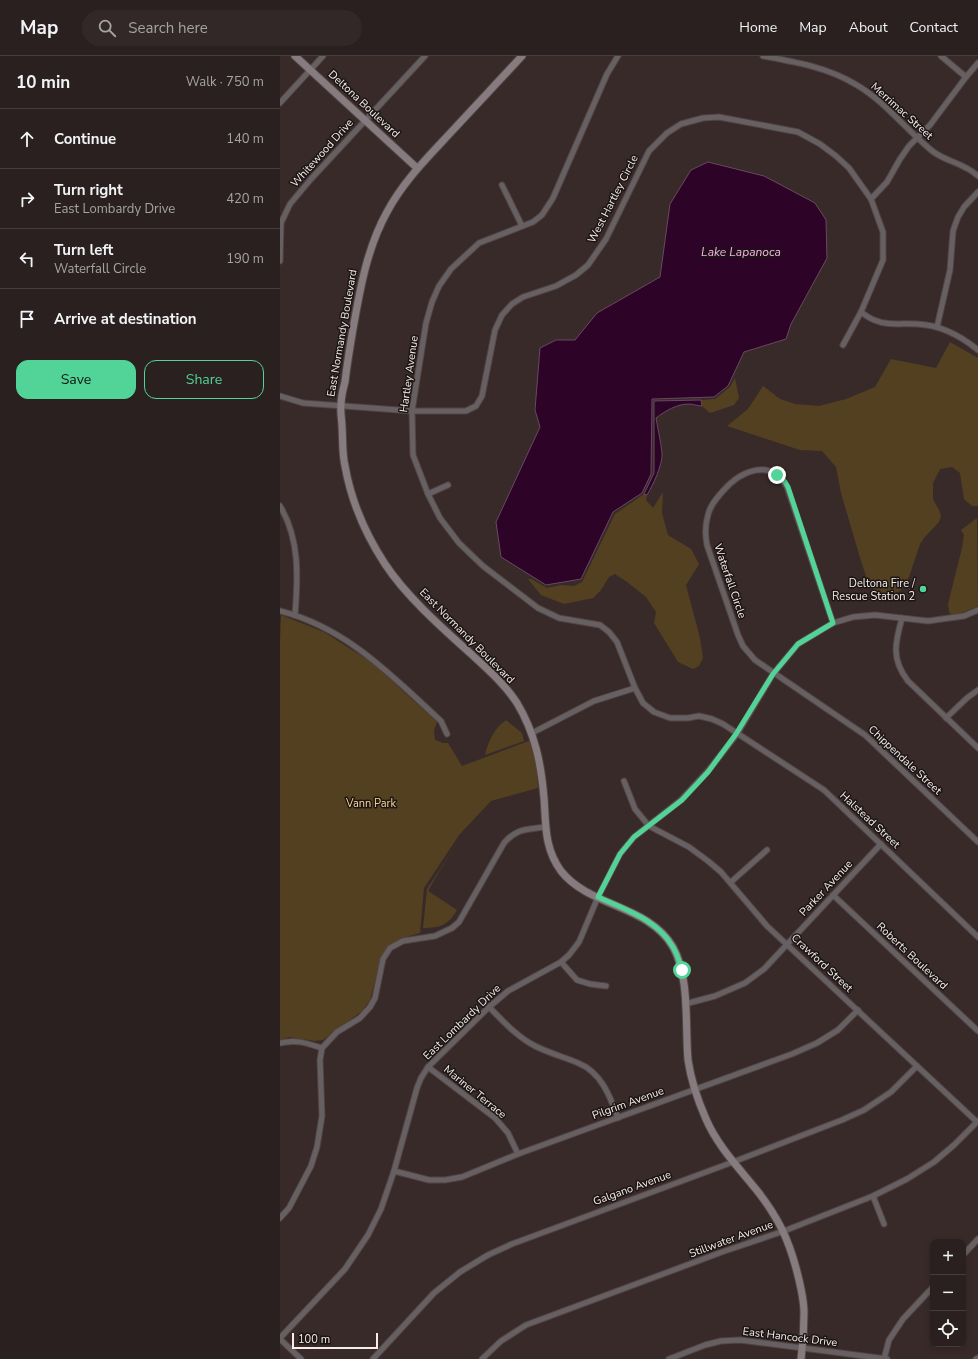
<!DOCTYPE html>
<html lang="en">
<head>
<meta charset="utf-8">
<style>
	:root { --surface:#2a201f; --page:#322828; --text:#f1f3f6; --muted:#a5a3a4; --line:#463e3d; --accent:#52d397 }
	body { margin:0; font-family:"Nunito Sans",sans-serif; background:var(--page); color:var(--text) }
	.controls { position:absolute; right:12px; bottom:12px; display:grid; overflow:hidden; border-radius:8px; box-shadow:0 2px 6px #0003 }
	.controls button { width:36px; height:36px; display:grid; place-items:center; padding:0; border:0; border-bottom:1px solid var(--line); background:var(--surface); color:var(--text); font:20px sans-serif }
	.scale { position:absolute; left:12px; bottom:10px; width:86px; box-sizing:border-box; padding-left:4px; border:2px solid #f6edeb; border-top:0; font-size:11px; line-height:14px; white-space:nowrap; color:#f6edeb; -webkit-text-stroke:3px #1b1514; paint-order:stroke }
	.stop { position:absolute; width:12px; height:12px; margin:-9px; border:3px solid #52d397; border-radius:50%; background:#fff }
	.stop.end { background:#52d397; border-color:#fff; box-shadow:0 1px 4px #0008 }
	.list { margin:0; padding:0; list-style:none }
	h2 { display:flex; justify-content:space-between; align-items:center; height:52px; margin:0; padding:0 16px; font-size:17px }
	h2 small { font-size:13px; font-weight:400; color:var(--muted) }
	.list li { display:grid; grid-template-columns:26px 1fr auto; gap:12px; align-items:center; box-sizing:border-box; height:60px; padding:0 16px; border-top:1px solid var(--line) }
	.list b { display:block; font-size:15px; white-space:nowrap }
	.list p { margin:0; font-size:13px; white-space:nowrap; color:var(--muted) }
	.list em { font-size:13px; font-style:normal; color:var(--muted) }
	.actions { display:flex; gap:8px; padding:12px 16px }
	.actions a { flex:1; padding:9px 0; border:1px solid var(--accent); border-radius:12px; text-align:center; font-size:14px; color:var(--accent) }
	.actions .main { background:var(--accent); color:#111 }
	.icon { flex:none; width:22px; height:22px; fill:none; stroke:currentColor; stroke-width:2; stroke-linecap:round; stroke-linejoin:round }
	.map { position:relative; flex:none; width:698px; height:1303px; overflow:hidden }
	header { display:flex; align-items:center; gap:24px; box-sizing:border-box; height:56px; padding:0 20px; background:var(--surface); border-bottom:1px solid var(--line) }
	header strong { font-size:19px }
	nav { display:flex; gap:22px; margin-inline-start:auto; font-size:14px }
	.search { width:280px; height:36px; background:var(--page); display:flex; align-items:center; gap:10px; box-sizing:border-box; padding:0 14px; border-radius:22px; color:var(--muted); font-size:15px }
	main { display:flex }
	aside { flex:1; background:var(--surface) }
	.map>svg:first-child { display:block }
</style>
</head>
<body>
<header>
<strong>Map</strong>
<div class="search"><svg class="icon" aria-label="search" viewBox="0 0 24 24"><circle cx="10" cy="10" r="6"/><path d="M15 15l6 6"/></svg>Search here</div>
<nav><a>Home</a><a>Map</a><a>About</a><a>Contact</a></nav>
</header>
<main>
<aside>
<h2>10 min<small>Walk · 750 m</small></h2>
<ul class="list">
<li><svg class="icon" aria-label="ahead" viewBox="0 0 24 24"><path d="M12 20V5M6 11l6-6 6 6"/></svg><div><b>Continue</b></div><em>140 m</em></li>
<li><svg class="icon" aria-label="right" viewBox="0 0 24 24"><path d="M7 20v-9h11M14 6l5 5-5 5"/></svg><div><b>Turn right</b><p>East Lombardy Drive</p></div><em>420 m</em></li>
<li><svg class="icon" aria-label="left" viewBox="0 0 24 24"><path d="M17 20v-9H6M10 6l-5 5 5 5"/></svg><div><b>Turn left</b><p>Waterfall Circle</p></div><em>190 m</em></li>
<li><svg class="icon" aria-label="arrive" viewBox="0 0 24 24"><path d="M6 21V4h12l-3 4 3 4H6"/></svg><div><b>Arrive at destination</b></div></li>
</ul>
<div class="actions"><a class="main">Save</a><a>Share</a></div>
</aside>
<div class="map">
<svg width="698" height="1303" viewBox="0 0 698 1303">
	<rect width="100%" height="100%" fill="#382a29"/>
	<g fill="#524021">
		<polygon points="670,286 698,302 698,450 692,450 684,443 680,417 672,411 660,413 653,427 653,443 659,454 661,460 659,466 644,482 640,488 629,521 620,535 609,539 598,538 589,529 581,505 561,437 556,411 542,395 520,394 447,370 468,353 483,330 500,343 515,348 539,350 566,343 595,331 611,303 656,312"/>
		<polygon points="455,322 459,342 454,349 430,357 422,350 421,344 435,343 450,331"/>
		<polygon points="383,436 382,457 388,479 411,493 419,508 406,529 420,582 423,602 419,610 413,613 398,606 374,567 376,556 366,541 347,526 335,518 329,521 321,534 313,542 284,548 261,539 248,523 251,523 267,532 281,529 294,530 302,526 335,458 364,438 367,439 366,444 373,452"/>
		<polygon points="697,462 698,550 682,557 672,559 669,556 668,548 682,492 684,479 681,474"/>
		<path d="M1 559 44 576 91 606 157 666 154 674 155 684 163 687H168L182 710 249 685C258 698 257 717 258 732L211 745 179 779 144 832 140 877 123 882 111 888 101 901 90 944 82 955 43 984 35 985 9 981 0 984V585Z"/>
		<path d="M226 664 242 677 244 685 205 699C208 685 214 673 226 664Z"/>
		<path d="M183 778 160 814 148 835 177 854C168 869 161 872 143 872L147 833Z"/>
	</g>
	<g fill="#2d0327" stroke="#694962">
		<polygon points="428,106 484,120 535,147 546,164 547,202 511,268 506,283 464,296 448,330 434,341 372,343 371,418 362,437 333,456 301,523 266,529 221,501 216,466 260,371 255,354 260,292 276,284 295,284 317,257 380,221 390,148 411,114"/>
		<path d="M421 344 422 350C418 350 413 348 409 348 397 348 385 355 376 362 378 374 381 386 382 397 383 408 373 429 367 439L364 438 374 417V345Z"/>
	</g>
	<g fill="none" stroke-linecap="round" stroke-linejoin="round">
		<g stroke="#534544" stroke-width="7">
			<g id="street">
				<polyline points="338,0 327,18 273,142 262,159 253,166 199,187 171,213 159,230 152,246 146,267 132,355 133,399 148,438 160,462 179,487 203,510 258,552 279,562 320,569 329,576 337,586 355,632 363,647 374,656 390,662 408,662 419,660 432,663 443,668 544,734 698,881"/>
				<path d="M483 0C515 6 547 11 575 28 605 45 625 73 651 94 665 106 683 106 698 120"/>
				<polyline points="661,0 686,21"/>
				<polyline points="0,47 43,0"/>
				<polyline points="222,129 242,170"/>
				<polyline points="591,143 607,126 620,103 629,90 650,69 686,21 698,7"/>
				<polyline points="0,205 1,167 10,148 31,123 145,0"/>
				<path d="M581 256C585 259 589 262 594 264 608 270 622 267 637 268 659 269 681 280 698 294"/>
				<polyline points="657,271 670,214 673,175 678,161 684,151 698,136"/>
				<polyline points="0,340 23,347 132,355 186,355 196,350 202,340 215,274 222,259 232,248 243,241 276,230 296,219 308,209 326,183 369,95 387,77 401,68 423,62 439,61 518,76 540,88 556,100 569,112 591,143 603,176 603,204 581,256 563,289"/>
				<polyline points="148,438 168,429"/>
				<path d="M0 450C20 483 18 522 15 559"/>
				<path d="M0 555C67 572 112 620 161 665L167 678"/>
				<path d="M622 562C615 587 611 603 628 625L698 692"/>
				<path d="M553 567 507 431C490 401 460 415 442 436 436 443 430 450 428 459 425 469 425 479 427 489L458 579 463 590 475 604 585 679 698 786"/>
				<polyline points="666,662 687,642 698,634"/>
				<polyline points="252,677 314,645 355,632"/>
				<polyline points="344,725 355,753 369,770 409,791 428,805 441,816 487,870 697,1066"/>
				<polyline points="451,826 487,794"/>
				<polyline points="553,839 698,975"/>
				<polyline points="281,906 297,924 310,928 326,930"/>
				<polyline points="405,948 435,940 465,927 484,913 601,788"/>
				<path d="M209 951C223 965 237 981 255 990 269 997 284 1001 298 1007 321 1016 330 1040 338 1062"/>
				<path d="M0 987C16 983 26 987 42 992"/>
				<polyline points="148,1011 215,1062 228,1077 238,1098"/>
				<polyline points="114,1115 149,1124 165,1124 182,1121 238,1098 512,998 537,987 558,974 578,954"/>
				<polyline points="593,1140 604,1168"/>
				<path d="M0 1162 9 1152 31 1110 37 1091 42 1060 40 1004 42 992 57 976 80 962 90 951 95 942 103 903 110 892 123 885 155 880 172 872 179 866 224 787C237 772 246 774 265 771"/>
				<polyline points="683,1199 698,1183"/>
				<polyline points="0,1282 65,1213 88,1179 101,1153 114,1115 137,1032 141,1022 148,1011 209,951 228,935 281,906 289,899 299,886 318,841 340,798 354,781 401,744 428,715 457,678 493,618 518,588 553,567 573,561 595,559 648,565 684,560 698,554"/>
				<polyline points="0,1283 21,1303"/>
				<polyline points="93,1303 154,1237 180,1216 208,1199 232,1188 453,1106 562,1064 584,1054 611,1036 637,1010"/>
				<polyline points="202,1303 221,1285 246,1269 442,1196 504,1175 593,1140 627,1123 654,1106 674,1089 698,1065"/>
				<polyline points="389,1303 425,1289 441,1285 460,1284 607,1303"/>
				<polyline points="604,1303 609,1284 623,1263 653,1231"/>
				<polyline points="696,1303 698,1302"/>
			</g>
		</g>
		<g stroke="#534544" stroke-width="9">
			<g id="secondary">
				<polyline points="15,0 137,112"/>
				<path d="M242 0C220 24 197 48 174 73 150 99 124 124 107 156 87 192 80 233 73 273 70 291 67 308 65 326 63 333 61 341 61 349 60 356 62 364 62 371 63 384 62 397 65 410 71 444 86 479 105 508 126 540 161 571 190 597 206 612 224 627 237 647 255 677 261 707 264 742 266 768 264 792 281 815 309 851 369 849 393 891 410 921 405 970 408 1004 411 1024 418 1045 426 1063 438 1091 460 1113 479 1137 498 1162 508 1182 516 1212 520 1227 524 1242 524 1257 524 1272 523 1288 521 1303"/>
			</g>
		</g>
		<use href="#street" stroke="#676062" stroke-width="5"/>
		<use href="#secondary" stroke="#867b7e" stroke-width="7"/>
	</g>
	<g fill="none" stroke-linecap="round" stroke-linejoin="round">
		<path stroke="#52d397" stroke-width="5" d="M402 914C399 905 397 896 391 888 375 863 344 853 318 841L340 798 354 781 402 744 428 716 456 678 493 618 518 588 553 567 508 431 505 426 497 419"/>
	</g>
	<circle fill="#52d397" stroke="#1b1514" stroke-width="1.5" cx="643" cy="533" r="4"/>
	<g text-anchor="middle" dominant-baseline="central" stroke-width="3" stroke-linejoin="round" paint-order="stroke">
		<g font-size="11" fill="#f6edeb" stroke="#1b1514">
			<text transform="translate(84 48) rotate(43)">Deltona Boulevard</text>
			<text transform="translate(622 55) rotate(42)">Merrimac Street</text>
			<text transform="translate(42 97) rotate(-48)">Whitewood Drive</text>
			<text transform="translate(333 143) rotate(-63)">West Hartley Circle</text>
			<text transform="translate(62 277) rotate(-80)">East Normandy Boulevard</text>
			<text transform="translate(129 318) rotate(-82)">Hartley Avenue</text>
			<text transform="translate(450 525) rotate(71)">Waterfall Circle</text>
			<text transform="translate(187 580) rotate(45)">East Normandy Boulevard</text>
			<text transform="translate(625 704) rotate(43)">Chippendale Street</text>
			<text transform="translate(590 764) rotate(43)">Halstead Street</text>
			<text transform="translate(546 832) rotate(-47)">Parker Avenue</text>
			<text transform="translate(632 900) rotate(43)">Roberts Boulevard</text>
			<text transform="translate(542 907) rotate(43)">Crawford Street</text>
			<text transform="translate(182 966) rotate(-44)">East Lombardy Drive</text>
			<text transform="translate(195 1036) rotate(39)">Mariner Terrace</text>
			<text transform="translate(348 1047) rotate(-20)">Pilgrim Avenue</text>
			<text transform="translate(352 1132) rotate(-20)">Galgano Avenue</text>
			<text transform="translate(451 1183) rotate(-20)">Stillwater Avenue</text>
			<text transform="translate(510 1281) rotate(7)">East Hancock Drive</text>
		</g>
		<g font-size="11" fill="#f6edeb" stroke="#1b1514" text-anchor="end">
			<text x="635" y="527">Deltona Fire /<tspan x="635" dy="13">Rescue Station 2</tspan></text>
		</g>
		<g font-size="11" fill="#fbd595" stroke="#1b1514">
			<text x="91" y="747">Vann Park</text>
		</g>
		<g font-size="12" font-style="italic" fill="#f9afea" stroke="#1b1514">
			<text x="461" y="196">Lake Lapanoca</text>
		</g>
	</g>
</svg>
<div class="controls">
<button>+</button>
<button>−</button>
<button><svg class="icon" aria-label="locate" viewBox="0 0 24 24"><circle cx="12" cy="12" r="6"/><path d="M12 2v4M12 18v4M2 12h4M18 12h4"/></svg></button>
</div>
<div class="scale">100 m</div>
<div class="stop" style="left:402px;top:914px"></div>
<div class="stop end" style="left:497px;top:419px"></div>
</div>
</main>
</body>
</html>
